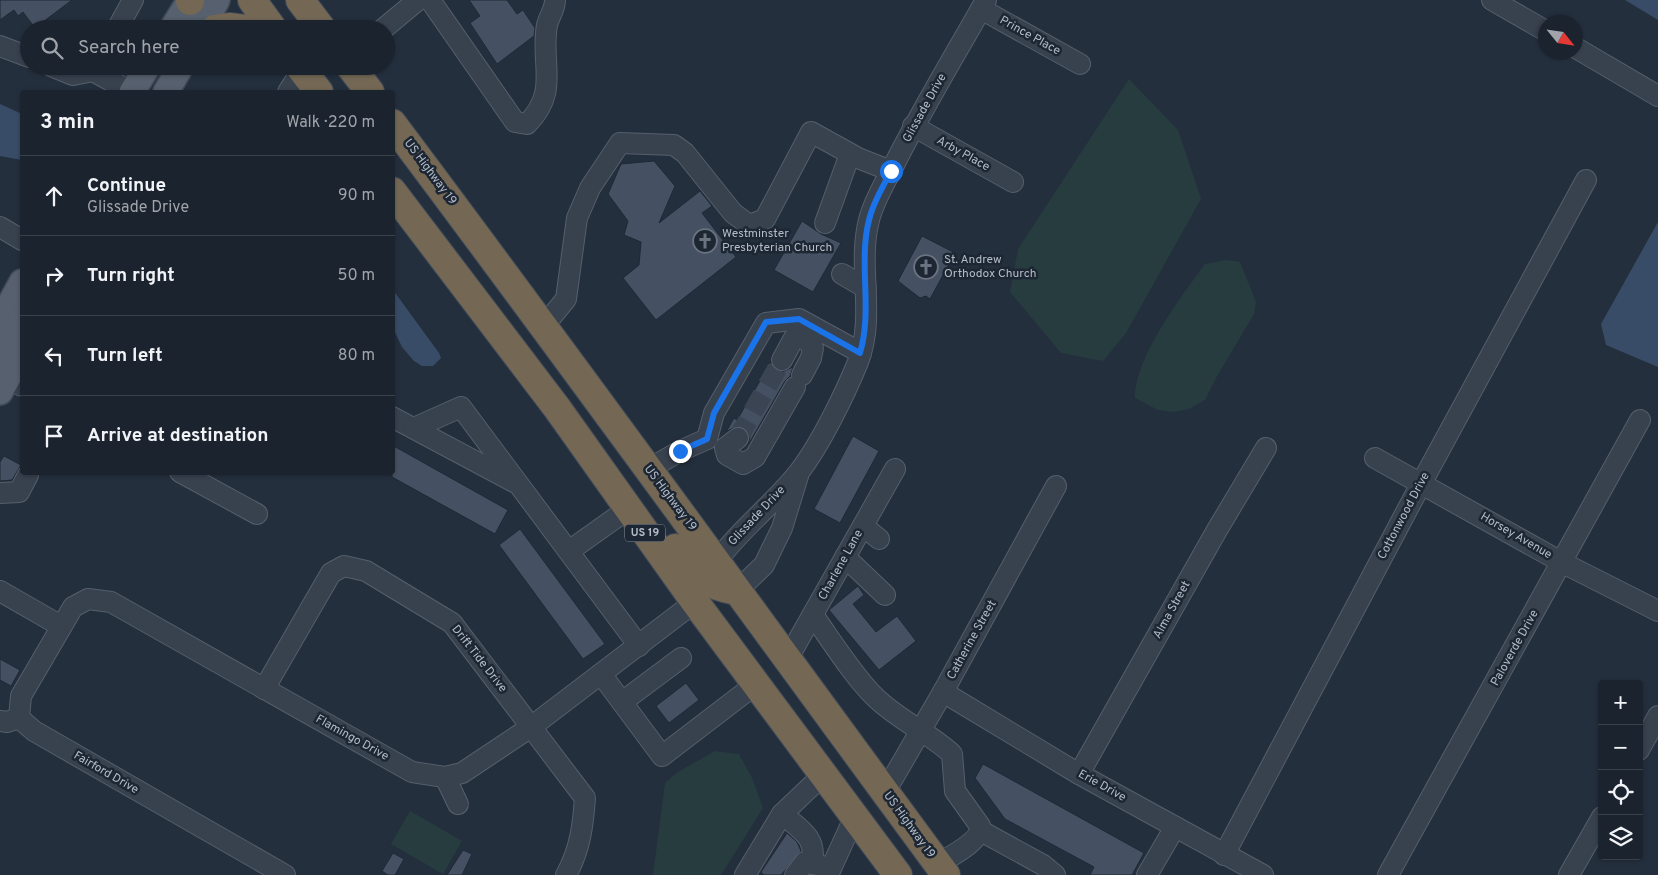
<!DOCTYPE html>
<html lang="en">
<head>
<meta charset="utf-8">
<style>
	:root { --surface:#1b232e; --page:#282f3a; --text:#f1f3f6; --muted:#a0a4aa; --line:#39404a }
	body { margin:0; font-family:Overpass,sans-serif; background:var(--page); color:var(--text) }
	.controls { position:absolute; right:15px; bottom:15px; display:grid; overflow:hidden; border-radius:5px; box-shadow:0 1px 4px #0004 }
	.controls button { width:45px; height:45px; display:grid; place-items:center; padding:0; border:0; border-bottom:1px solid var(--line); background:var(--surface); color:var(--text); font:25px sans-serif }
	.compass { position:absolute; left:1538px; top:15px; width:45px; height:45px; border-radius:50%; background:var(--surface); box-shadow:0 1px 4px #0004; rotate:120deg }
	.stop { position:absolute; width:15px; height:15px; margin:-11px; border:4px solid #1a73e8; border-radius:50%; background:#fff }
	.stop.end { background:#1a73e8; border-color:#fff; box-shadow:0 1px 5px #0008 }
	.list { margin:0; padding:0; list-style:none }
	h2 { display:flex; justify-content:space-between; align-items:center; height:65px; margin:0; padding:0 20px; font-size:21px }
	h2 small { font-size:16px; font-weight:400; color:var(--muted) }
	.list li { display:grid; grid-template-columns:32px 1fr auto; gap:15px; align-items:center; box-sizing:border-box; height:80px; padding:0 20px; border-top:1px solid var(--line) }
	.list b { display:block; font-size:19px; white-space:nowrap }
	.list p { margin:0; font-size:16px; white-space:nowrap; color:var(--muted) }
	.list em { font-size:16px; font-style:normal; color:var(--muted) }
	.icon { flex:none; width:28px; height:28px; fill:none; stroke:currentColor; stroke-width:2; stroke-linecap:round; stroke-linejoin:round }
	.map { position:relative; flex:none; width:1658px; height:875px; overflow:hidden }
	.search { position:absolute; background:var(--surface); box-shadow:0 1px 4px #0004; left:20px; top:20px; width:375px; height:55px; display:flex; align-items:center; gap:12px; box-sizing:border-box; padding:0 18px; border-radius:28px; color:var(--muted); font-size:19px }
	.panel { position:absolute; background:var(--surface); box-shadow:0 1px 4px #0004; left:20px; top:90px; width:375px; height:385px; border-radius:5px }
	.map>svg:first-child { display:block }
</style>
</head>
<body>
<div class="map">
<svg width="1658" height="875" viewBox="0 0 1658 875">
	<rect width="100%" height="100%" fill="#242f3e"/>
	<g fill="#263c3f">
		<polygon points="1129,79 1178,130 1201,199 1126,333 1103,361 1061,353 1010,292 1018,249"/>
		<path d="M1226 260 1240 262 1256 302 1254 314 1216 378 1205 400 1189 409 1173 412 1158 410 1135 398C1135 357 1181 297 1205 264Z"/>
		<polygon points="715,751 739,754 752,778 763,808 721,875 653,875 665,783 678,772"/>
		<polygon points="410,811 462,841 443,874 391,844"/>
	</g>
	<g fill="#394c67">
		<polygon points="1625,0 1658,0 1658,20"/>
		<polygon points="0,104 22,114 22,160 0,156"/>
		<polygon points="1658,222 1658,367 1606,345 1601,324"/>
		<polygon points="393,290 439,353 441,358 433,366 422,366 414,361 402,347 393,328"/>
	</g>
	<g fill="#455162" stroke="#1f2835">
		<polygon points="0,0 72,0 35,28 23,12 18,16 14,10 0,20"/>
		<polygon points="469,0 507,0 517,14 523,10 535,28 534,36 497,64 470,23 480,16"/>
		<polygon points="654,161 675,186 659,223 700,191 712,206 702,213 736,257 656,320 623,278 639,265 641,242 624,235 628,221 608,194 621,164"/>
		<polygon points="802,221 821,234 841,243 813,292 774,270"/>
		<polygon points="922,236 955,253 930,299 926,296 920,298 898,281"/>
		<polygon points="771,362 776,370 782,372 793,367 790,376 785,381 748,445 750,436 743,427 736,426 726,432 734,418 737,420"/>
		<polygon points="853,436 879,451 840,523 814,509"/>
		<polygon points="392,445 508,510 495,534 392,477"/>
		<polygon points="4,456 21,465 12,480 0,481 0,462"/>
		<polygon points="520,529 605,644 583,659 499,545"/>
		<polygon points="858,586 864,595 853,604 876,632 897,616 916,641 879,670 829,610"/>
		<polygon points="0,659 20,670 11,686 0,680"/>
		<polygon points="686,683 699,700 669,723 656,706"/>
		<polygon points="983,764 1144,853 1132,875 1090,875 1094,867 1005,819 975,778"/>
		<polygon points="787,833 797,842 801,851 781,875 764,875 761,872"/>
		<polygon points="463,850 472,854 462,875 447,875"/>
		<polygon points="393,853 404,859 395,875 388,875 382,871"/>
	</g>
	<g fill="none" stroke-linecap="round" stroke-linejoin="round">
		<polyline stroke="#3a4453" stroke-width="20" stroke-dasharray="20 10" stroke-linecap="butt" points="738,438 782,360"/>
		<g stroke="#565f6c" stroke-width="22">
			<g id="minor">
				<path d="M430 0 515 122 527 124C560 91 540 64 547 25 549 16 555 10 555 0"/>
				<polyline points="1492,0 1546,31"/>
				<polyline points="981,9 1080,64"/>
				<polyline points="117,29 133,0"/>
				<polyline points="383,29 418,0"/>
				<polyline points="0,46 29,57"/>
				<polyline points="1576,48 1658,96"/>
				<polyline points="51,66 73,75 93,71"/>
				<polyline points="96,66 93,71 131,92"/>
				<polyline points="288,92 302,70"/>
				<polyline points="913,126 1013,182"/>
				<polyline points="825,223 850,154"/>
				<polyline points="0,227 22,240"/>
				<polyline points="842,274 866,288"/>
				<polyline points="543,327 566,299 577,218 590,188 620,143 674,145 685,153 733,213 749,225 765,219 811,132 858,158 891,171"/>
				<path d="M782 360 794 338C803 337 808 340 813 348L811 358 802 375"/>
				<polyline points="8,378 22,386"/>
				<polyline points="392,417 514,482"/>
				<polyline points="414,428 461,407 639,646"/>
				<polyline points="738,438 725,448 727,455 743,464 755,457 795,387"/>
				<polyline points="707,439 714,413 766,323 799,319 861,353"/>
				<polyline points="1375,458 1563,563 1658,611"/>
				<polyline points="649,469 680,451 707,439"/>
				<polyline points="180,472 257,514"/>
				<polyline points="0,493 19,492 28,475"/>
				<polyline points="863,526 879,539"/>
				<polyline points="569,551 628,509"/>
				<polyline points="845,557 885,595"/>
				<path d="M717 561C741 528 774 504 799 472 820 445 845 394 858 362 876 316 857 267 869 220 874 200 885 183 894 165 922 109 955 55 986 0"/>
				<polyline points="0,591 61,626"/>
				<polyline points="737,591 764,565 782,528 798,476"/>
				<path d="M813 615C831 640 854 677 875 697 898 720 928 732 952 754L955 791 980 826C982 841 949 857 938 864"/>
				<polyline points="787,660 895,469"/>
				<polyline points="601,674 662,756 756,684"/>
				<path d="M264 689 331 573 344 566 366 571 452 623 585 798C583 826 580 850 566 875"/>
				<polyline points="943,692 1079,774 1263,875"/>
				<polyline points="622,702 681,658"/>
				<polyline points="0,721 7,722 19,718"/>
				<polyline points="1639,750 1658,716"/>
				<polyline points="1079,774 1217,530 1266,448"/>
				<polyline points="445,777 458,804"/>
				<polyline points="885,792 943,692 1056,486"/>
				<path d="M782 814C801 830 817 837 812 864"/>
				<polyline points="981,831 1043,865 1055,875"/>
				<polyline points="1224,855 1422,482 1586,180"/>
				<polyline points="285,875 34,731 19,718 21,696 73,607 88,599 111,602 412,772 445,777 462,773 531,727 695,602"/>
				<polyline points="745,875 782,814 824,774"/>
				<polyline points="795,875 805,862 822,866"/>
				<polyline points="828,875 855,816"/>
				<polyline points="1147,875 1175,827"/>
				<polyline points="1388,875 1640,420"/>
				<polyline points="1569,875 1602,817"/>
			</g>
		</g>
		<g stroke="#414a57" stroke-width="28">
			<g id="major">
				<polyline points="172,29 190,0"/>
				<polyline points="201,29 217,0"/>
				<polyline points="132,92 148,66"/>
				<polyline points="166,92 181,66"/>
				<polyline points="0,322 22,282"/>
				<polyline points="0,370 2,358 22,318"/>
				<polyline points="0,392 19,358"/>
			</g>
		</g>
		<g stroke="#434c59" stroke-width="30">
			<g id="highway">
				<polyline points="252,0 273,29"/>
				<polyline points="300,0 322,29"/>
				<polyline points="190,1 190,0"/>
				<polyline points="215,29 230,27 245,29"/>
				<polyline points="299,66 319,92"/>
				<polyline points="350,66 370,92"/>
				<path d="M392 123C579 372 761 624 946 875"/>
				<polyline points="392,191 557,408 695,602 898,875"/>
				<path d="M675 548C694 574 705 586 737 591"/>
			</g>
		</g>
		<use href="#minor" stroke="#38414e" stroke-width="20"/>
		<use href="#major" stroke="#56606e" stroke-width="25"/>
		<use href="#highway" stroke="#746855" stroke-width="28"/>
	</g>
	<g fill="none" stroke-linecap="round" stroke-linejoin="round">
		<path stroke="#1a73e8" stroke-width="6" d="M680 451 707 439 714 413 766 322 799 319 860 353C873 309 858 263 869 220 873 202 883 187 891 171"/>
	</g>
	<defs>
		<g id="church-ring" transform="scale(1.25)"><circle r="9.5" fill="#1d2633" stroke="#6b7280" stroke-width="1.5"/><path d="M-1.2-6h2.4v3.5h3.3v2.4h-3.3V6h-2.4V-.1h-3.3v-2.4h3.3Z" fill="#6b7280"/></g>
	</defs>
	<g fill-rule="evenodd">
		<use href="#church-ring" x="705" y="241"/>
		<use href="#church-ring" x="926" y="267"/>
	</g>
	<g text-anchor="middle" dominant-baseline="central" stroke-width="5" stroke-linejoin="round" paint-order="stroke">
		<rect fill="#1d2633" stroke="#878f9c" stroke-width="1" x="625" y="524.5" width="40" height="17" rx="4"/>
		<g font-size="11" font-weight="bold" fill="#b4bcc9">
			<text x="645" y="533">US 19</text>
		</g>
		<g font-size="12" fill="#b4bcc9" stroke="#1d2633">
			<text transform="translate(1030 36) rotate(29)">Prince Place</text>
			<text transform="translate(925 108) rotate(-61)">Glissade Drive</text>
			<text transform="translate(963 154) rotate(29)">Arby Place</text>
			<text transform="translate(430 172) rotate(53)">US Highway 19</text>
			<text transform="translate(670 498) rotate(53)">US Highway 19</text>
			<text transform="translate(757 516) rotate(-47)">Glissade Drive</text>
			<text transform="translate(1404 516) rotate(-62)">Cottonwood Drive</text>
			<text transform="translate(1516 536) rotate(30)">Horsey Avenue</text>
			<text transform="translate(841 565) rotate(-61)">Charlene Lane</text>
			<text transform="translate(1172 610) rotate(-61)">Alma Street</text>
			<text transform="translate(972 640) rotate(-61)">Catherine Street</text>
			<text transform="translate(1515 648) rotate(-61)">Paloverde Drive</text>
			<text transform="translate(479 659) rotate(52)">Drift Tide Drive</text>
			<text transform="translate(352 738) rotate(29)">Flamingo Drive</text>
			<text transform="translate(106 773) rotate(30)">Fairford Drive</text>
			<text transform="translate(1102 786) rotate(29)">Erie Drive</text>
			<text transform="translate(909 825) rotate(54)">US Highway 19</text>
		</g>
		<g font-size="12" fill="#b4bcc9" stroke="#1d2633" text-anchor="start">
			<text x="722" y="234">Westminster<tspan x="722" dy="14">Presbyterian Church</tspan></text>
			<text x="944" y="260">St. Andrew<tspan x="944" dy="14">Orthodox Church</tspan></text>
		</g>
	</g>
</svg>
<div class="controls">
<button>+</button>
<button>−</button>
<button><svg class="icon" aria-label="locate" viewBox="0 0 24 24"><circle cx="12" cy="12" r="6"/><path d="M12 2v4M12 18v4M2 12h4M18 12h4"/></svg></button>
<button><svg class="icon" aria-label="layers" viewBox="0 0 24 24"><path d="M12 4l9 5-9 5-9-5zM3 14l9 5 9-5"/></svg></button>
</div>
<svg class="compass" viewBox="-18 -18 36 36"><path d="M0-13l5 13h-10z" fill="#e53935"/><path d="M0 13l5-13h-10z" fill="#a0a4aa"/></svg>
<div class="stop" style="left:891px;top:171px"></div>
<div class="stop end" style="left:680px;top:451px"></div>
<div class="search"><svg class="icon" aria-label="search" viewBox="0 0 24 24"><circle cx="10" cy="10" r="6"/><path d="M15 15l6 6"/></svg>Search here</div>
<section class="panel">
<h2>3 min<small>Walk · 220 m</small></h2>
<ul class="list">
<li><svg class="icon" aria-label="ahead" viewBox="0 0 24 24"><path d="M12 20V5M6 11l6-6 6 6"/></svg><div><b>Continue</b><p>Glissade Drive</p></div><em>90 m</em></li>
<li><svg class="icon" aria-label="right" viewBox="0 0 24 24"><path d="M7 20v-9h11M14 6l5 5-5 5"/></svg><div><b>Turn right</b></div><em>50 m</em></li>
<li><svg class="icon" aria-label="left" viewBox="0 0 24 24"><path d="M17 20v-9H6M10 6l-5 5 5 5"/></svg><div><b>Turn left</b></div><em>80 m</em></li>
<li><svg class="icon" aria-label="arrive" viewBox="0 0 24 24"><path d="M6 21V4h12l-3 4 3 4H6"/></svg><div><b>Arrive at destination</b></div></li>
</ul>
</section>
</div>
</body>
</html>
